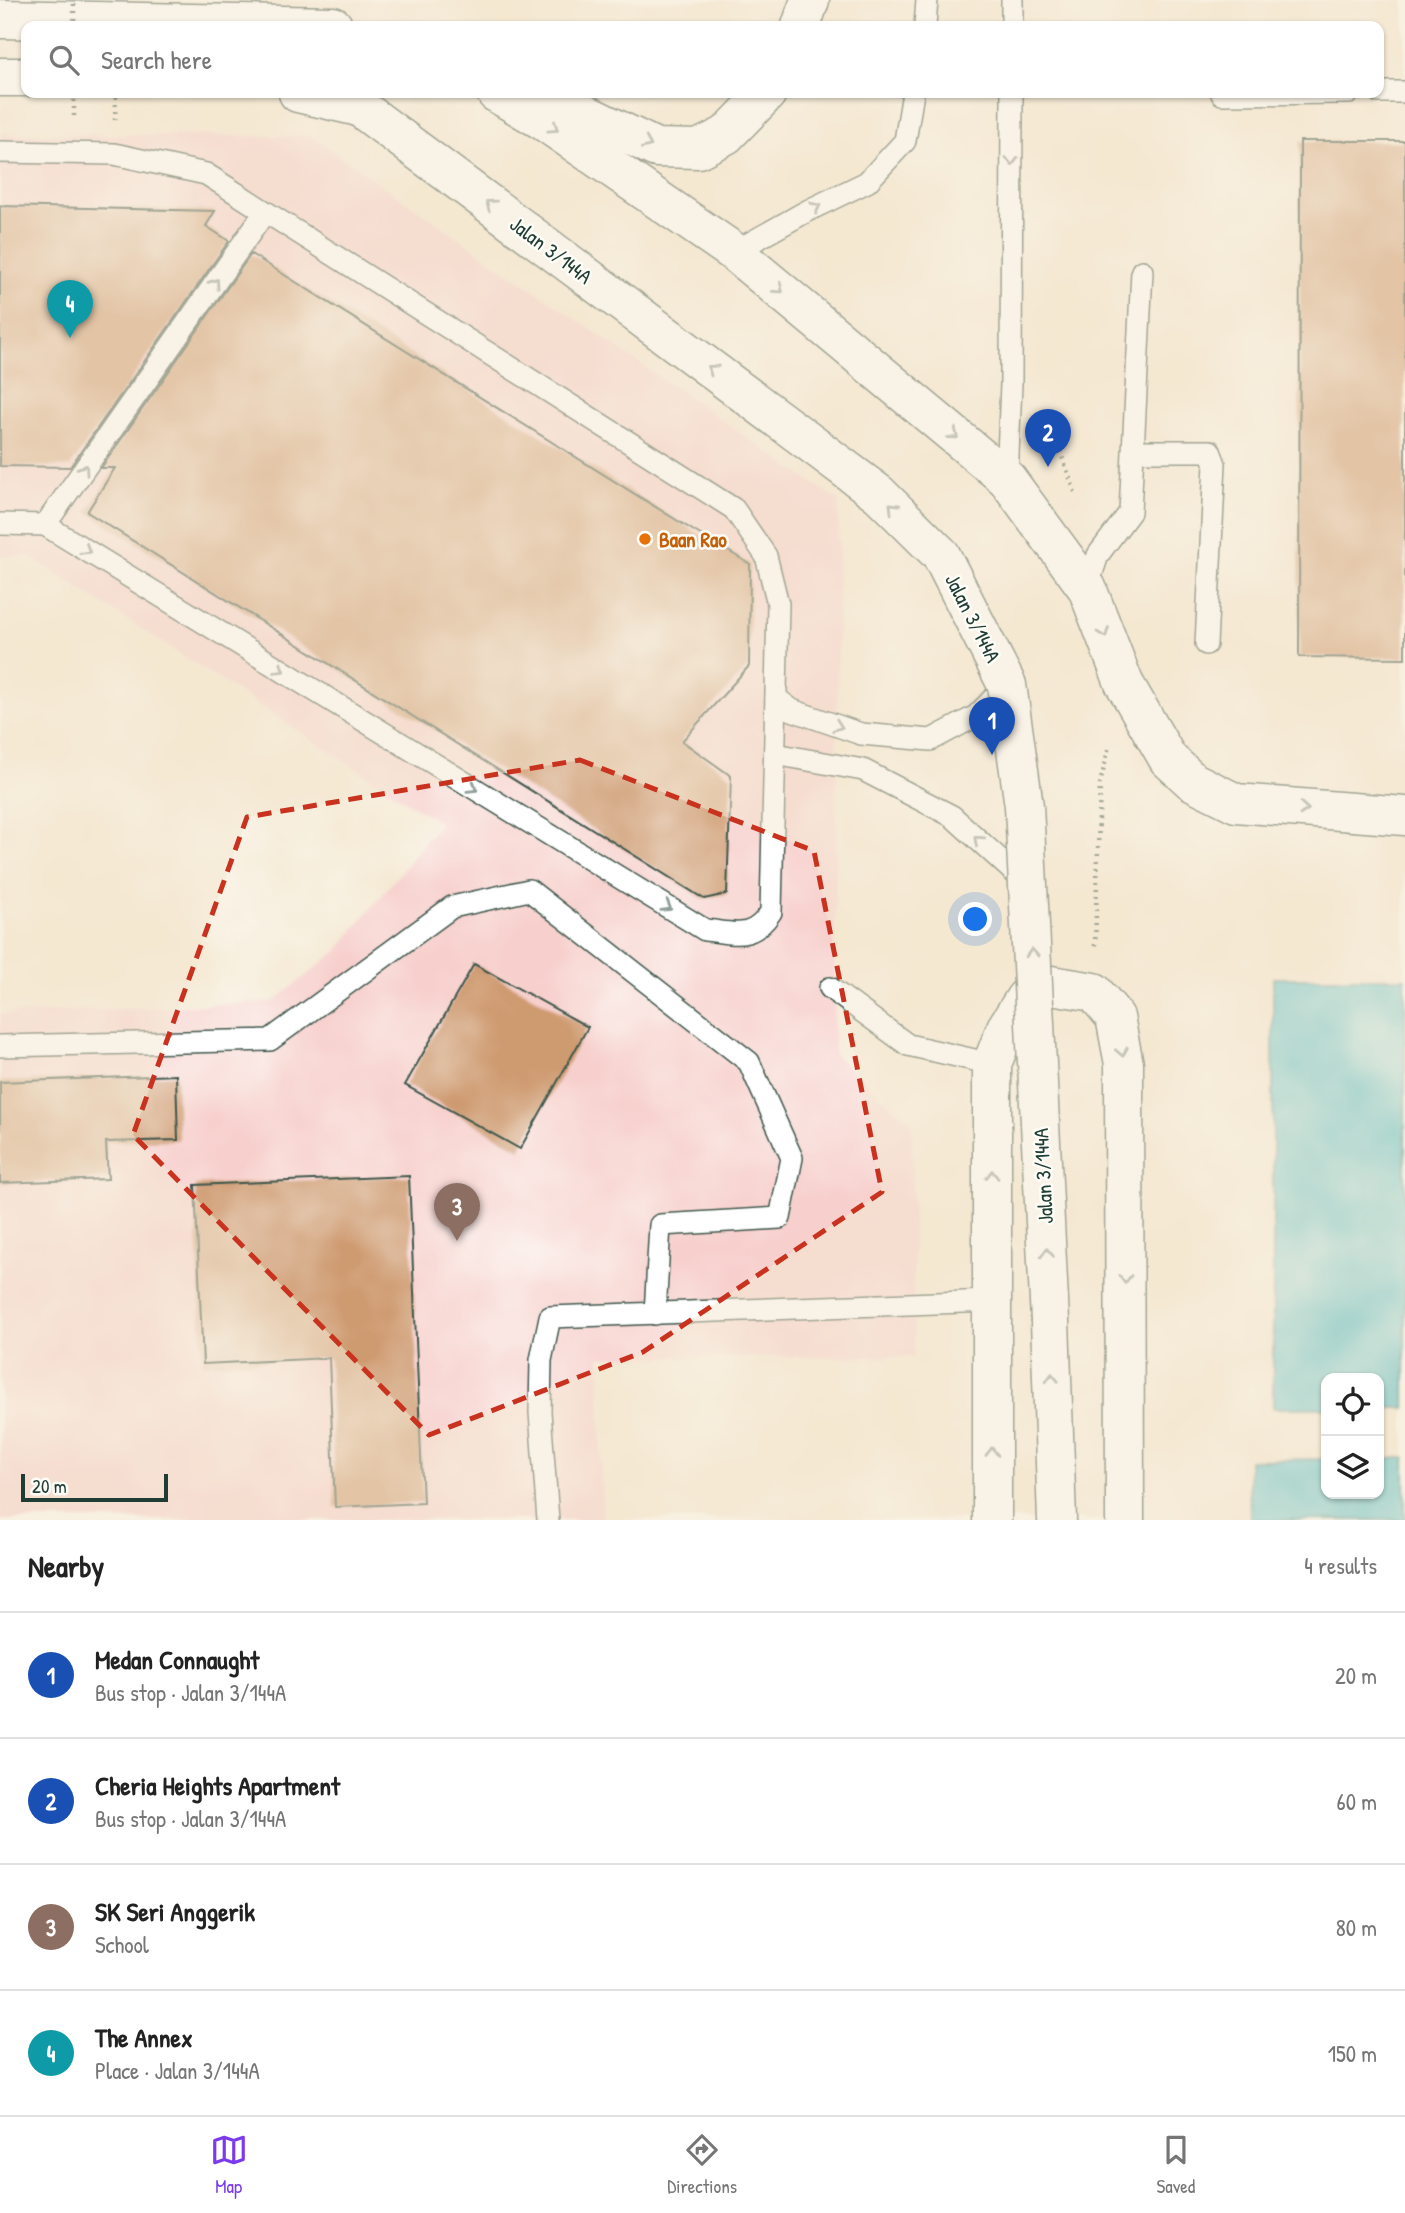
<!DOCTYPE html>
<html lang="en">
<head>
<meta charset="utf-8">
<style>
	:root { --surface:#fff; --page:#f2f2f2; --text:#222; --muted:#767676; --line:#e0e0e0; --accent:#7c3aed }
	body { margin:0; font-family:"Patrick Hand",sans-serif; background:var(--page); color:var(--text) }
	.controls { position:absolute; right:21px; bottom:21px; display:grid; overflow:hidden; border-radius:14px; box-shadow:0 2px 5px #0004 }
	.controls button { width:63px; height:63px; display:grid; place-items:center; padding:0; border:0; border-bottom:2px solid var(--line); background:var(--surface); color:var(--text); font:35px sans-serif }
	.scale { position:absolute; left:21px; bottom:18px; width:147px; box-sizing:border-box; padding-left:7px; border:4px solid #1f3d34; border-top:0; font-size:19px; line-height:24px; white-space:nowrap; color:#1f3d34; -webkit-text-stroke:5px #fdfcf7; paint-order:stroke }
	.you { position:absolute; left:976px; top:920px; width:24px; height:24px; margin:-18px; border:5px solid #fff; border-radius:50%; background:#1a73e8; box-shadow:0 0 0 10px #1a73e833 }
	.badge { display:grid; place-items:center; width:46px; height:46px; border-radius:50%; background:var(--accent); color:#fff; font-size:23px; font-weight:700 }
	.pin { position:absolute; translate:-50% -58px; filter:drop-shadow(0 2px 4px #0008) }
	.pin::after { content:''; position:absolute; top:37px; width:24px; height:21px; background:inherit; clip-path:polygon(0 0,100% 0,50% 100%) }
	.list { margin:0; padding:0; list-style:none }
	h2 { display:flex; justify-content:space-between; align-items:center; height:91px; margin:0; padding:0 28px; font-size:30px }
	h2 small { font-size:23px; font-weight:400; color:var(--muted) }
	.list li { display:grid; grid-template-columns:46px 1fr auto; gap:21px; align-items:center; box-sizing:border-box; height:126px; padding:0 28px; border-top:2px solid var(--line) }
	.list b { display:block; font-size:26px; white-space:nowrap }
	.list p { margin:0; font-size:23px; white-space:nowrap; color:var(--muted) }
	.list em { font-size:23px; font-style:normal; color:var(--muted) }
	.icon { flex:none; width:38px; height:38px; fill:none; stroke:currentColor; stroke-width:2; stroke-linecap:round; stroke-linejoin:round }
	.map { position:relative; flex:none; width:1405px; height:1520px; overflow:hidden }
	.search { position:absolute; background:var(--surface); box-shadow:0 2px 5px #0004; left:21px; right:21px; top:21px; height:77px; display:flex; align-items:center; gap:18px; box-sizing:border-box; padding:0 24px; border-radius:14px; color:var(--muted); font-size:26px }
	.sheet { height:595px; background:var(--surface) }
	nav { display:flex; justify-content:space-around; align-items:center; box-sizing:border-box; height:98px; border-top:2px solid var(--line); background:var(--surface); font-size:19px; color:var(--muted) }
	nav a { display:grid; justify-items:center; gap:4px }
	nav .on { color:var(--accent) }
	.map>svg:first-child { display:block }
</style>
</head>
<body>
<div class="map">
<svg width="1405" height="1520" viewBox="0 0 1405 1520">
	<rect width="100%" height="100%" fill="#fdfcf7"/>
	<filter id="ink" filterUnits="userSpaceOnUse"><feTurbulence type="fractalNoise" baseFrequency=".0143" numOctaves="2"/><feDisplacementMap in="SourceGraphic" scale="14" xChannelSelector="R" yChannelSelector="G"/><feConvolveMatrix kernelMatrix="1 2 1 2 8 2 1 2 1" color-interpolation-filters="sRGB"/></filter>
	<filter id="wash" filterUnits="userSpaceOnUse"><feTurbulence type="fractalNoise" baseFrequency=".00686" numOctaves="4" result="noise"/><feDisplacementMap in="SourceGraphic" scale="28" xChannelSelector="R" yChannelSelector="G"/><feGaussianBlur stdDeviation="1.57" result="paint"/><feColorMatrix in="noise" values="0 0 0 0 0 0 0 0 0 0 0 0 0 0 0 0 0 1.4 0 .05"/><feComposite in="paint" operator="in"/></filter>
	<g filter="url(#wash)">
		<rect width="100%" height="100%" fill="#f4e8d1"/>
		<polygon fill="#f7d0cd" points="0,134 311,136 839,501 834,1054 912,1124 914,1357 600,1357 602,1520 0,1520 0,1014 273,1002 336,952 440,823 29,556 0,556"/>
		<g fill="#51bfca" stroke="#387e7f" stroke-width="2">
			<polygon points="1405,978 1405,1408 1379,1408 1379,1378 1326,1378 1326,1408 1273,1408 1273,978"/>
			<polygon points="1379,1458 1405,1458 1405,1520 1250,1520 1249,1460 1326,1459 1326,1494 1379,1494"/>
		</g>
		<g id="blocks">
			<g fill="#ce9a6f">
				<polygon points="1300,141 1405,141 1405,658 1299,657"/>
				<polygon points="0,206 215,211 206,226 229,241 70,467 0,466"/>
				<polygon points="251,254 694,531 750,564 749,666 682,741 731,776 727,894 704,899 87,512 115,468 101,468"/>
				<polygon points="474,964 588,1027 520,1149 405,1085"/>
				<polygon points="176,1075 178,1140 106,1142 108,1179 0,1183 0,1082"/>
				<polygon points="409,1176 423,1503 335,1507 329,1358 203,1364 195,1185"/>
			</g>
		</g>
	</g>
	<g filter="url(#ink)">
		<use href="#blocks" fill-opacity="0" stroke="#3f574c" stroke-width="2"/>
		<g fill="none" stroke-linecap="round" stroke-linejoin="round">
			<g stroke="#3f574c" stroke-width="24">
				<g id="lane">
					<polyline points="925,26 927,0"/>
					<polyline points="1012,26 1012,0"/>
					<polyline points="1379,92 1405,92"/>
					<polyline points="1222,94 1349,93"/>
					<path d="M0 152 114 154 206 174 734 509 766 556 778 604 771 912C752 941 735 933 705 930L45 525 0 524"/>
					<polyline points="734,252 807,211 867,182 905,141 913,93"/>
					<polyline points="1133,451 1210,451 1215,464 1206,644"/>
					<polyline points="1007,479 1011,384 1012,93"/>
					<polyline points="45,525 265,212"/>
					<polyline points="1087,588 1098,555 1130,512 1142,271"/>
					<polyline points="776,698 792,710 861,734 931,740 976,716 1007,685"/>
					<polyline points="775,754 863,770 952,816 1027,884"/>
					<polyline points="830,988 908,1045 992,1064"/>
					<polyline points="0,1046 270,1040 452,907 529,890 749,1062 792,1158 780,1218 660,1225 655,1314"/>
					<polyline points="548,1520 540,1412 541,1360 550,1317 992,1301"/>
				</g>
			</g>
			<g stroke="#3f574c" stroke-width="41">
				<g id="street">
					<polyline points="801,26 810,0"/>
					<polyline points="542,93 656,148 698,149 726,135 767,93"/>
					<polyline points="992,1520 992,1064 1006,1028 1025,998 1051,985 1094,992 1115,1017 1124,1064 1125,1520"/>
				</g>
			</g>
			<g stroke="#3f574c" stroke-width="41">
				<g id="secondary">
					<polyline points="0,19 333,26"/>
					<polyline points="0,77 26,77"/>
					<polyline points="298,93 359,107 879,494 941,555"/>
					<polyline points="496,93 545,122 734,252 1007,479 1087,588 1124,683 1168,759 1192,781 1236,803 1405,816"/>
					<polyline points="1050,1321 1057,1520"/>
				</g>
			</g>
			<g stroke="#3f574c" stroke-width="4.5" stroke-dasharray="2 5" stroke-linecap="butt">
				<polyline points="74,93 74,119"/>
				<polyline points="115,120 116,93"/>
				<polyline points="1048,418 1075,492"/>
				<polyline points="1095,946 1100,784 1109,746"/>
			</g>
			<use href="#lane" stroke="#fff" stroke-width="21"/>
			<use href="#street" stroke="#fff" stroke-width="38"/>
			<use href="#secondary" stroke="#fff" stroke-width="38"/>
			<g stroke="#3f574c" stroke-width="41" stroke-linecap="butt">
				<polyline id="secondary-bridge" points="941,555 1007,685 1024,806 1050,1321"/>
			</g>
			<polyline stroke="#3f574c" stroke-width="4.5" stroke-dasharray="2 5" stroke-linecap="butt" points="74,4 74,26"/>
			<use href="#secondary-bridge" stroke="#fff" stroke-width="38"/>
		</g>
		<defs><path id="oneway-chevron" d="M-2-3.5L2.5 0L-2 3.5" fill="none" stroke-width="1.6" stroke-linecap="round" stroke-linejoin="round" transform="scale(1.75)"/></defs>
		<g stroke="#8f9e9a">
			<use href="#oneway-chevron" transform="translate(554 128) rotate(34)"/>
			<use href="#oneway-chevron" transform="translate(647 144) rotate(23)"/>
			<use href="#oneway-chevron" transform="translate(1012 161) rotate(90)"/>
			<use href="#oneway-chevron" transform="translate(490 204) rotate(-143)"/>
			<use href="#oneway-chevron" transform="translate(816 207) rotate(-26)"/>
			<use href="#oneway-chevron" transform="translate(215 283) rotate(-55)"/>
			<use href="#oneway-chevron" transform="translate(779 289) rotate(40)"/>
			<use href="#oneway-chevron" transform="translate(712 369) rotate(-143)"/>
			<use href="#oneway-chevron" transform="translate(954 435) rotate(39)"/>
			<use href="#oneway-chevron" transform="translate(84 469) rotate(-55)"/>
			<use href="#oneway-chevron" transform="translate(893 507) rotate(-135)"/>
			<use href="#oneway-chevron" transform="translate(86 550) rotate(32)"/>
			<use href="#oneway-chevron" transform="translate(1104 633) rotate(69)"/>
			<use href="#oneway-chevron" transform="translate(280 669) rotate(32)"/>
			<use href="#oneway-chevron" transform="translate(838 726) rotate(19)"/>
			<use href="#oneway-chevron" transform="translate(473 788) rotate(32)"/>
			<use href="#oneway-chevron" transform="translate(1304 809) rotate(5)"/>
			<use href="#oneway-chevron" transform="translate(978 840) rotate(-138)"/>
			<use href="#oneway-chevron" transform="translate(667 907) rotate(31)"/>
			<use href="#oneway-chevron" transform="translate(1032 953) rotate(-93)"/>
			<use href="#oneway-chevron" transform="translate(1122 1052) rotate(79)"/>
			<use href="#oneway-chevron" transform="translate(992 1175) rotate(-90)"/>
			<use href="#oneway-chevron" transform="translate(1047 1253) rotate(-93)"/>
			<use href="#oneway-chevron" transform="translate(1125 1279) rotate(90)"/>
			<use href="#oneway-chevron" transform="translate(1052 1378) rotate(-92)"/>
			<use href="#oneway-chevron" transform="translate(992 1452) rotate(-90)"/>
		</g>
	</g>
	<path d="M0 0H1405V1520H0ZM580 760 814 851 882 1192 643 1352 429 1435 133 1135 247 817Z" fill="#f4e8d1" fill-opacity=".55" fill-rule="evenodd"/>
	<path fill="none" stroke="#c8321e" stroke-width="5" stroke-dasharray="14 9" stroke-linejoin="round" d="M580 760 814 851 882 1192 643 1352 429 1435 133 1135 247 817Z"/>
	<circle fill="#e8710a" stroke="#fdfcf7" stroke-width="2.5" cx="645" cy="539" r="7"/>
	<g text-anchor="middle" dominant-baseline="central" stroke-width="5" stroke-linejoin="round" paint-order="stroke">
		<g font-size="21" fill="#1f3d34" stroke="#fdfcf7">
			<text transform="translate(551 250) rotate(37)">Jalan 3/144A</text>
			<text transform="translate(973 618) rotate(63)">Jalan 3/144A</text>
			<text transform="translate(1043 1176) rotate(-93)">Jalan 3/144A</text>
		</g>
		<g font-size="21" font-weight="bold" fill="#c56008" stroke="#fdfcf7" text-anchor="start">
			<text x="659" y="539">Baan Rao</text>
		</g>
	</g>
</svg>
<div class="controls">
<button><svg class="icon" aria-label="locate" viewBox="0 0 24 24"><circle cx="12" cy="12" r="6"/><path d="M12 2v4M12 18v4M2 12h4M18 12h4"/></svg></button>
<button><svg class="icon" aria-label="layers" viewBox="0 0 24 24"><path d="M12 4l9 5-9 5-9-5zM3 14l9 5 9-5"/></svg></button>
</div>
<div class="scale">20 m</div>
<div class="you"></div>
<div class="pin badge" style="left:992px;top:755px;background:#1a4fb4">1</div>
<div class="pin badge" style="left:1048px;top:467px;background:#1a4fb4">2</div>
<div class="pin badge" style="left:457px;top:1241px;background:#8d6e63">3</div>
<div class="pin badge" style="left:70px;top:338px;background:#0f9aa8">4</div>
<div class="search"><svg class="icon" aria-label="search" viewBox="0 0 24 24"><circle cx="10" cy="10" r="6"/><path d="M15 15l6 6"/></svg>Search here</div>
</div>
<section class="sheet">
<h2>Nearby<small>4 results</small></h2>
<ul class="list">
<li><span class="badge" style="background:#1a4fb4">1</span><div><b>Medan Connaught</b><p>Bus stop · Jalan 3/144A</p></div><em>20 m</em></li>
<li><span class="badge" style="background:#1a4fb4">2</span><div><b>Cheria Heights Apartment</b><p>Bus stop · Jalan 3/144A</p></div><em>60 m</em></li>
<li><span class="badge" style="background:#8d6e63">3</span><div><b>SK Seri Anggerik</b><p>School</p></div><em>80 m</em></li>
<li><span class="badge" style="background:#0f9aa8">4</span><div><b>The Annex</b><p>Place · Jalan 3/144A</p></div><em>150 m</em></li>
</ul>
</section>
<nav>
<a class="on"><svg class="icon" aria-label="map" viewBox="0 0 24 24"><path d="M3 6l6-2 6 2 6-2v14l-6 2-6-2-6 2zM9 4v14M15 6v14"/></svg>Map</a>
<a><svg class="icon" aria-label="directions" viewBox="0 0 24 24"><path d="M12 3l9 9-9 9-9-9zM9 14v-3h6M13 9l2 2-2 2"/></svg>Directions</a>
<a><svg class="icon" aria-label="saved" viewBox="0 0 24 24"><path d="M7 4h10v16l-5-4-5 4z"/></svg>Saved</a>
</nav>
</body>
</html>
